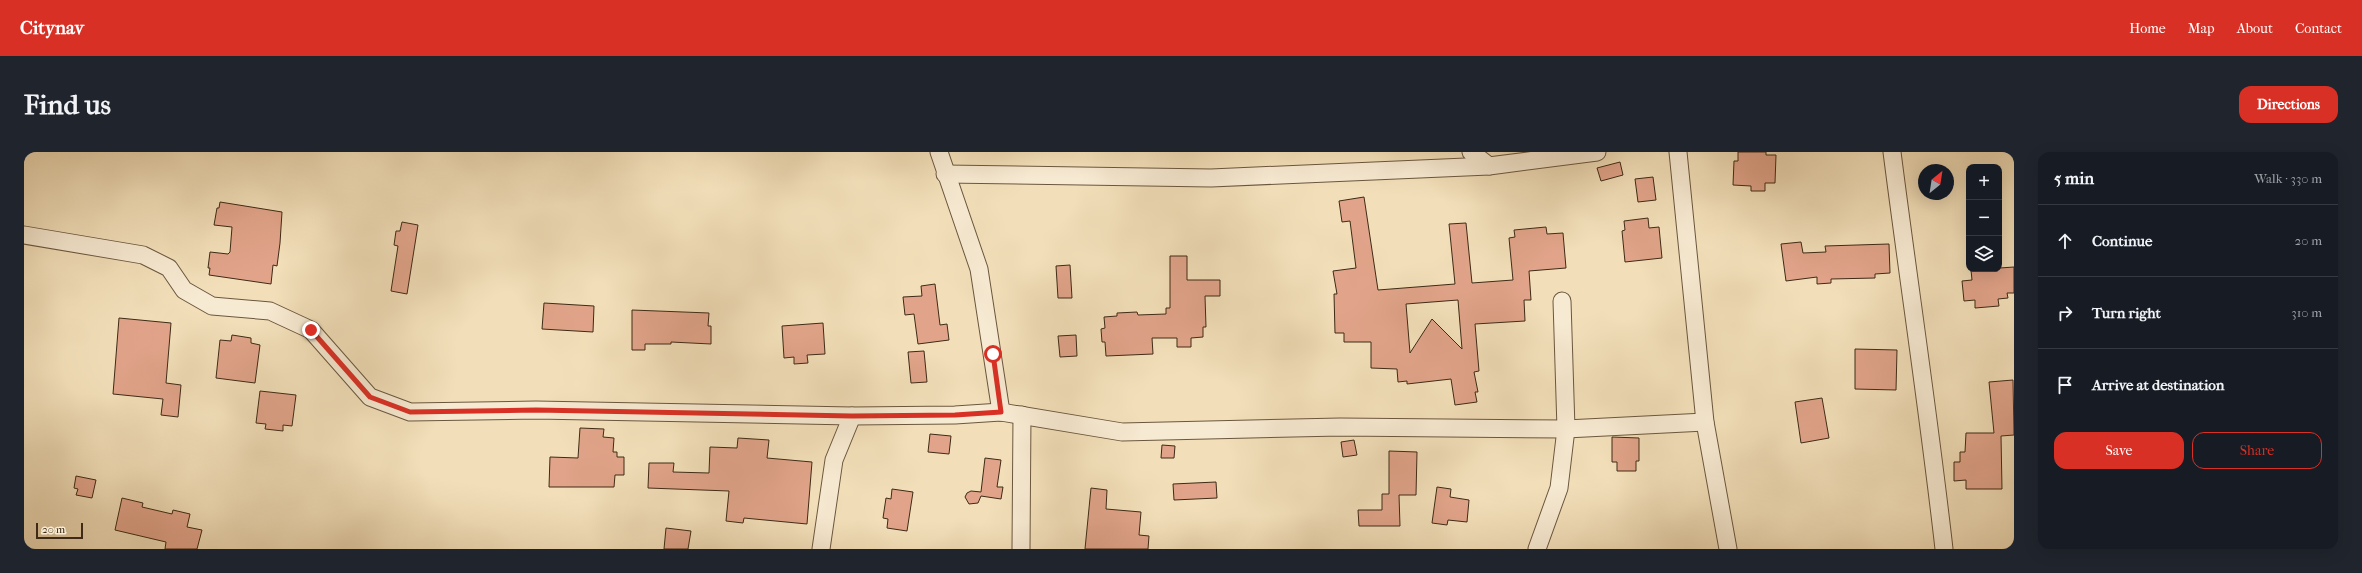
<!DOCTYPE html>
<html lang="en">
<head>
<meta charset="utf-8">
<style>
	:root { --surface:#171b24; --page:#20242c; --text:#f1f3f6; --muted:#9ea1a6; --line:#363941; --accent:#d93025 }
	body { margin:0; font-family:"IM FELL French Canon",serif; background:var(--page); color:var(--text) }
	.controls { position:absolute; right:12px; top:12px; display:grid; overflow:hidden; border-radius:8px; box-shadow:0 4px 16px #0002 }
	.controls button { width:36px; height:36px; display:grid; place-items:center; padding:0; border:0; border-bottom:1px solid var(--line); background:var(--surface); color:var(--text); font:20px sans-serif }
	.compass { position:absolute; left:1894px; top:12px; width:36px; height:36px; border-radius:50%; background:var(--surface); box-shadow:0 4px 16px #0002; rotate:30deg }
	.scale { position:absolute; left:12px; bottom:10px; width:47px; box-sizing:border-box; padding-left:4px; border:2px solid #3e2a15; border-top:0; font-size:11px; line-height:14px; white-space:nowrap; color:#3e2a15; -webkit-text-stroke:3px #f7ead2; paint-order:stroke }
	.stop { position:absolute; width:12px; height:12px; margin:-9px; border:3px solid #d93025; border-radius:50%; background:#fff }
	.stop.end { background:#d93025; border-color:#fff; box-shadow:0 1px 4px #0008 }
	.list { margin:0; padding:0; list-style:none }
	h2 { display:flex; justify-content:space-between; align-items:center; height:52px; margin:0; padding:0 16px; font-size:17px }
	h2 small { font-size:13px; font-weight:400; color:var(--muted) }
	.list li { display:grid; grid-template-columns:26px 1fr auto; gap:12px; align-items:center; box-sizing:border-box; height:72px; padding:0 16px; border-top:1px solid var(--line) }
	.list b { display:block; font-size:15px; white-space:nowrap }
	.list em { font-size:13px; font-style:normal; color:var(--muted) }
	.actions { display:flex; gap:8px; padding:12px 16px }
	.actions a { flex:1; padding:9px 0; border:1px solid var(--accent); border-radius:12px; text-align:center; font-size:14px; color:var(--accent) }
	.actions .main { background:var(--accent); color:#fff }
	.icon { flex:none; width:22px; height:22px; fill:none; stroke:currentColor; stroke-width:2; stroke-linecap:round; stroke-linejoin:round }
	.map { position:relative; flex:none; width:1990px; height:397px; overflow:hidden; border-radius:12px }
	header { display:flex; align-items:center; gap:24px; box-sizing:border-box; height:56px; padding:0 20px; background:var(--accent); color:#fff }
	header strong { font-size:19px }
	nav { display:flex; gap:22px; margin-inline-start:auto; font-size:14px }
	.intro { display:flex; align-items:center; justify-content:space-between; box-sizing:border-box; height:96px; padding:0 24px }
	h1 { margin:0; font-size:28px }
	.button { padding:10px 18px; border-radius:12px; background:var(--accent); color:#fff; font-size:14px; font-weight:700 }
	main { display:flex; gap:24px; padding:0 24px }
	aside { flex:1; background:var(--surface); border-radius:12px; box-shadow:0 4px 16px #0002 }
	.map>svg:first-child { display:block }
</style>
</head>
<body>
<header>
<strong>Citynav</strong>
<nav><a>Home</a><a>Map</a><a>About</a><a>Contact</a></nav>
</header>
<div class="intro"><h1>Find us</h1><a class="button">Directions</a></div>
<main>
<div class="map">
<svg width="1990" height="397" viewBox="0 0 1990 397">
	<rect width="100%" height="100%" fill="#f2dfb9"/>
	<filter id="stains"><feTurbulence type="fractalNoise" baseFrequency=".005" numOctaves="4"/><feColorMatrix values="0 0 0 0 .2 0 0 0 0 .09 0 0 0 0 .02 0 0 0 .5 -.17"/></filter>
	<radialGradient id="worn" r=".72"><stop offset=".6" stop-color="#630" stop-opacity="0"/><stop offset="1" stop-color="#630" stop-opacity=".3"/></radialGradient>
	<g fill="#e1a48a" stroke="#3e2a15" fill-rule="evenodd">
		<polygon points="1714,0 1742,0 1742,3 1752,3 1751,31 1741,31 1741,39 1727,39 1727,34 1709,33 1710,9 1714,9"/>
		<polygon points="1596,10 1599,23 1577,29 1573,16"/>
		<polygon points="1629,25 1632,48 1614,50 1611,27"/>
		<path d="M1340 45 1354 138 1431 132 1425 72 1442 71 1448 131 1489 128 1485 86 1491 85 1490 78 1522 75 1523 82 1539 81 1542 116 1505 119 1507 148H1500L1501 169 1451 172 1455 219 1450 220 1454 240H1451L1453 250 1431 253 1427 227 1383 232V229L1374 230 1373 217 1347 216V190H1320V181H1311L1310 142H1313L1309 119 1332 116 1326 69 1318 70 1315 49ZM1434 148 1438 197 1408 167 1386 201 1382 152Z"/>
		<polygon points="196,50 258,60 256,91 253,114 249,113 247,132 185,123 186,116 184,116 186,100 204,102 206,100 208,75 190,73 193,56 195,56"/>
		<polygon points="1624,66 1625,76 1635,75 1638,106 1601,110 1598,79 1601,78 1600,69"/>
		<polygon points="378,70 394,73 383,142 367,139 374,94 370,93 372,79 376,79"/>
		<polygon points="1777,90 1779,101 1802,100 1801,94 1865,92 1866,121 1851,122 1851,126 1807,127 1807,131 1793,132 1793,125 1762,129 1757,92"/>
		<polygon points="1146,104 1163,104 1163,128 1196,128 1196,144 1181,144 1182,175 1179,175 1179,185 1167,186 1167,195 1153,195 1153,186 1128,186 1129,202 1082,204 1081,190 1078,190 1077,177 1081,176 1080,165 1093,164 1093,161 1113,160 1114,163 1142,162 1142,156 1146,156"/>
		<polygon points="1046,113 1048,146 1034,146 1032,114"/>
		<polygon points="1990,115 1990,141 1983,141 1984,146 1974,147 1975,154 1951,156 1951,148 1940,149 1938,129 1948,128 1947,118"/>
		<polygon points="911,132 916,173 923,172 925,188 894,192 890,162 881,163 879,145 898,144 897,134"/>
		<polygon points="520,151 570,154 569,180 518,177"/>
		<polygon points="608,158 685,161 684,174 687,174 687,192 647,190 647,192 621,192 621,198 608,198"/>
		<polygon points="95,166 147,171 142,231 157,233 154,265 137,263 139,247 89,242"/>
		<polygon points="799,171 801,202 783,203 784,211 770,212 770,205 760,206 758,174"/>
		<polygon points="208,183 227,186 227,191 236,193 231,231 192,226 196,188 207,189"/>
		<polygon points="1052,183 1053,204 1036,205 1034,184"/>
		<polygon points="1831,197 1873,198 1872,238 1831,237"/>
		<polygon points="900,199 903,230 887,231 884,200"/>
		<polygon points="1989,228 1990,283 1977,284 1978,337 1942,337 1942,328 1930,329 1930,310 1936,310 1936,300 1941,300 1942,281 1970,281 1965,230"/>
		<polygon points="236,239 272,243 268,274 259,273 259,279 241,277 242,272 232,271"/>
		<polygon points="1798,246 1805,286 1777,291 1771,250"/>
		<polygon points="556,276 580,277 579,285 590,286 589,300 593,300 593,305 600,305 600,323 591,323 590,335 525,335 526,305 554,306"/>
		<polygon points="906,282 927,284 925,302 904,300"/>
		<polygon points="1588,285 1615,286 1615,309 1612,309 1612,319 1593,319 1593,310 1588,310"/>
		<polygon points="714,286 745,288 743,306 788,310 783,372 720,366 719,371 702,369 705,339 624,336 625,311 650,311 649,320 685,321 686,295 713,296"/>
		<polygon points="1330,288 1333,303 1319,305 1317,290"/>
		<polygon points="1138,293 1151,294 1150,306 1137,306"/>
		<polygon points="1365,299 1393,300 1392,343 1375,343 1376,374 1335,374 1334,358 1358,358 1358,342 1365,342"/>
		<polygon points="961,306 977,308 973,335 979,335 977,347 957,344 954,351 945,352 941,345 943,341 947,339 957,340"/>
		<polygon points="52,324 72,328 68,346 52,343 54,337 50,336"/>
		<polygon points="1192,330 1193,346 1150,348 1149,332"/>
		<polygon points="1413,335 1427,337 1426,345 1445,348 1443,370 1424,368 1423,373 1408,371"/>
		<polygon points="1067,336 1083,338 1082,357 1117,360 1115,383 1125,384 1124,397 1061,397"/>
		<polygon points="868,337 889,340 883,379 863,376 864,367 859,366 862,346 867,347"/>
		<polygon points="98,346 119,351 118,355 148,362 149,358 166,362 163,375 178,378 173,397 141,397 142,390 91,378"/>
		<polygon points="642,376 667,379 664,397 640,397"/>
	</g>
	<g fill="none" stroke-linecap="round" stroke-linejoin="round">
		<g stroke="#6b573e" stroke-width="19">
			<g id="street">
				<polyline points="915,0 955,117 977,260"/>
				<polyline points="1447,0 1465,14 1573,0"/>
				<polyline points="1654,0 1681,270 1704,397"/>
				<path d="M1868 0C1885 133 1905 264 1920 397"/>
				<polyline points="921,22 1187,26 1465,14"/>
				<polyline points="0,83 119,103 145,116 160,138 188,154 246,159 287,178 346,245 386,260 512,258 828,264 931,263 977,260 1098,280 1316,275 1542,277 1681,270"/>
				<polyline points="797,397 810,308 828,264"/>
				<polyline points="997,397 998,263"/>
				<polyline points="1513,397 1535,336 1542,277 1538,149"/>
			</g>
		</g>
		<use href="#street" stroke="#f7ead2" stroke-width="17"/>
	</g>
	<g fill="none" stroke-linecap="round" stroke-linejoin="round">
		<polyline stroke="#d93025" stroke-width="5" points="287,178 346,245 386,260 512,258 828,264 931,263 977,260 969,202"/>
	</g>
	<rect width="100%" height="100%" filter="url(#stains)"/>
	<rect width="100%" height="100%" fill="url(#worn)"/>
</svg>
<div class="controls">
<button>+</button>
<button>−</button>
<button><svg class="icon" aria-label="layers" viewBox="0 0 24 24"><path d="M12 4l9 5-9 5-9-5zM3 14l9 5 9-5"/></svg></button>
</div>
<svg class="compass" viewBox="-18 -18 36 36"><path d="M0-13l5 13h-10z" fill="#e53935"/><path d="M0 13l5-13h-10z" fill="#9ea1a6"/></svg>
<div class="scale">20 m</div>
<div class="stop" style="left:969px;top:202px"></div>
<div class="stop end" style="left:287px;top:178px"></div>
</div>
<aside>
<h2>5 min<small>Walk · 330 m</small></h2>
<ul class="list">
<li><svg class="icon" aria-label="ahead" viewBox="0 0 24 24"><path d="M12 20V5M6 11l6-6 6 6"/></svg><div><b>Continue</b></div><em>20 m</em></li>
<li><svg class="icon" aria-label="right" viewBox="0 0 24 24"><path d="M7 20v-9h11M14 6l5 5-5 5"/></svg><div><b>Turn right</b></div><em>310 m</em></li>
<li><svg class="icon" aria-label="arrive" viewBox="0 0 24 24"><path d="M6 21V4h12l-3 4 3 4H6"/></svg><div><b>Arrive at destination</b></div></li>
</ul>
<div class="actions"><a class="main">Save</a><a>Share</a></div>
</aside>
</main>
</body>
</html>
